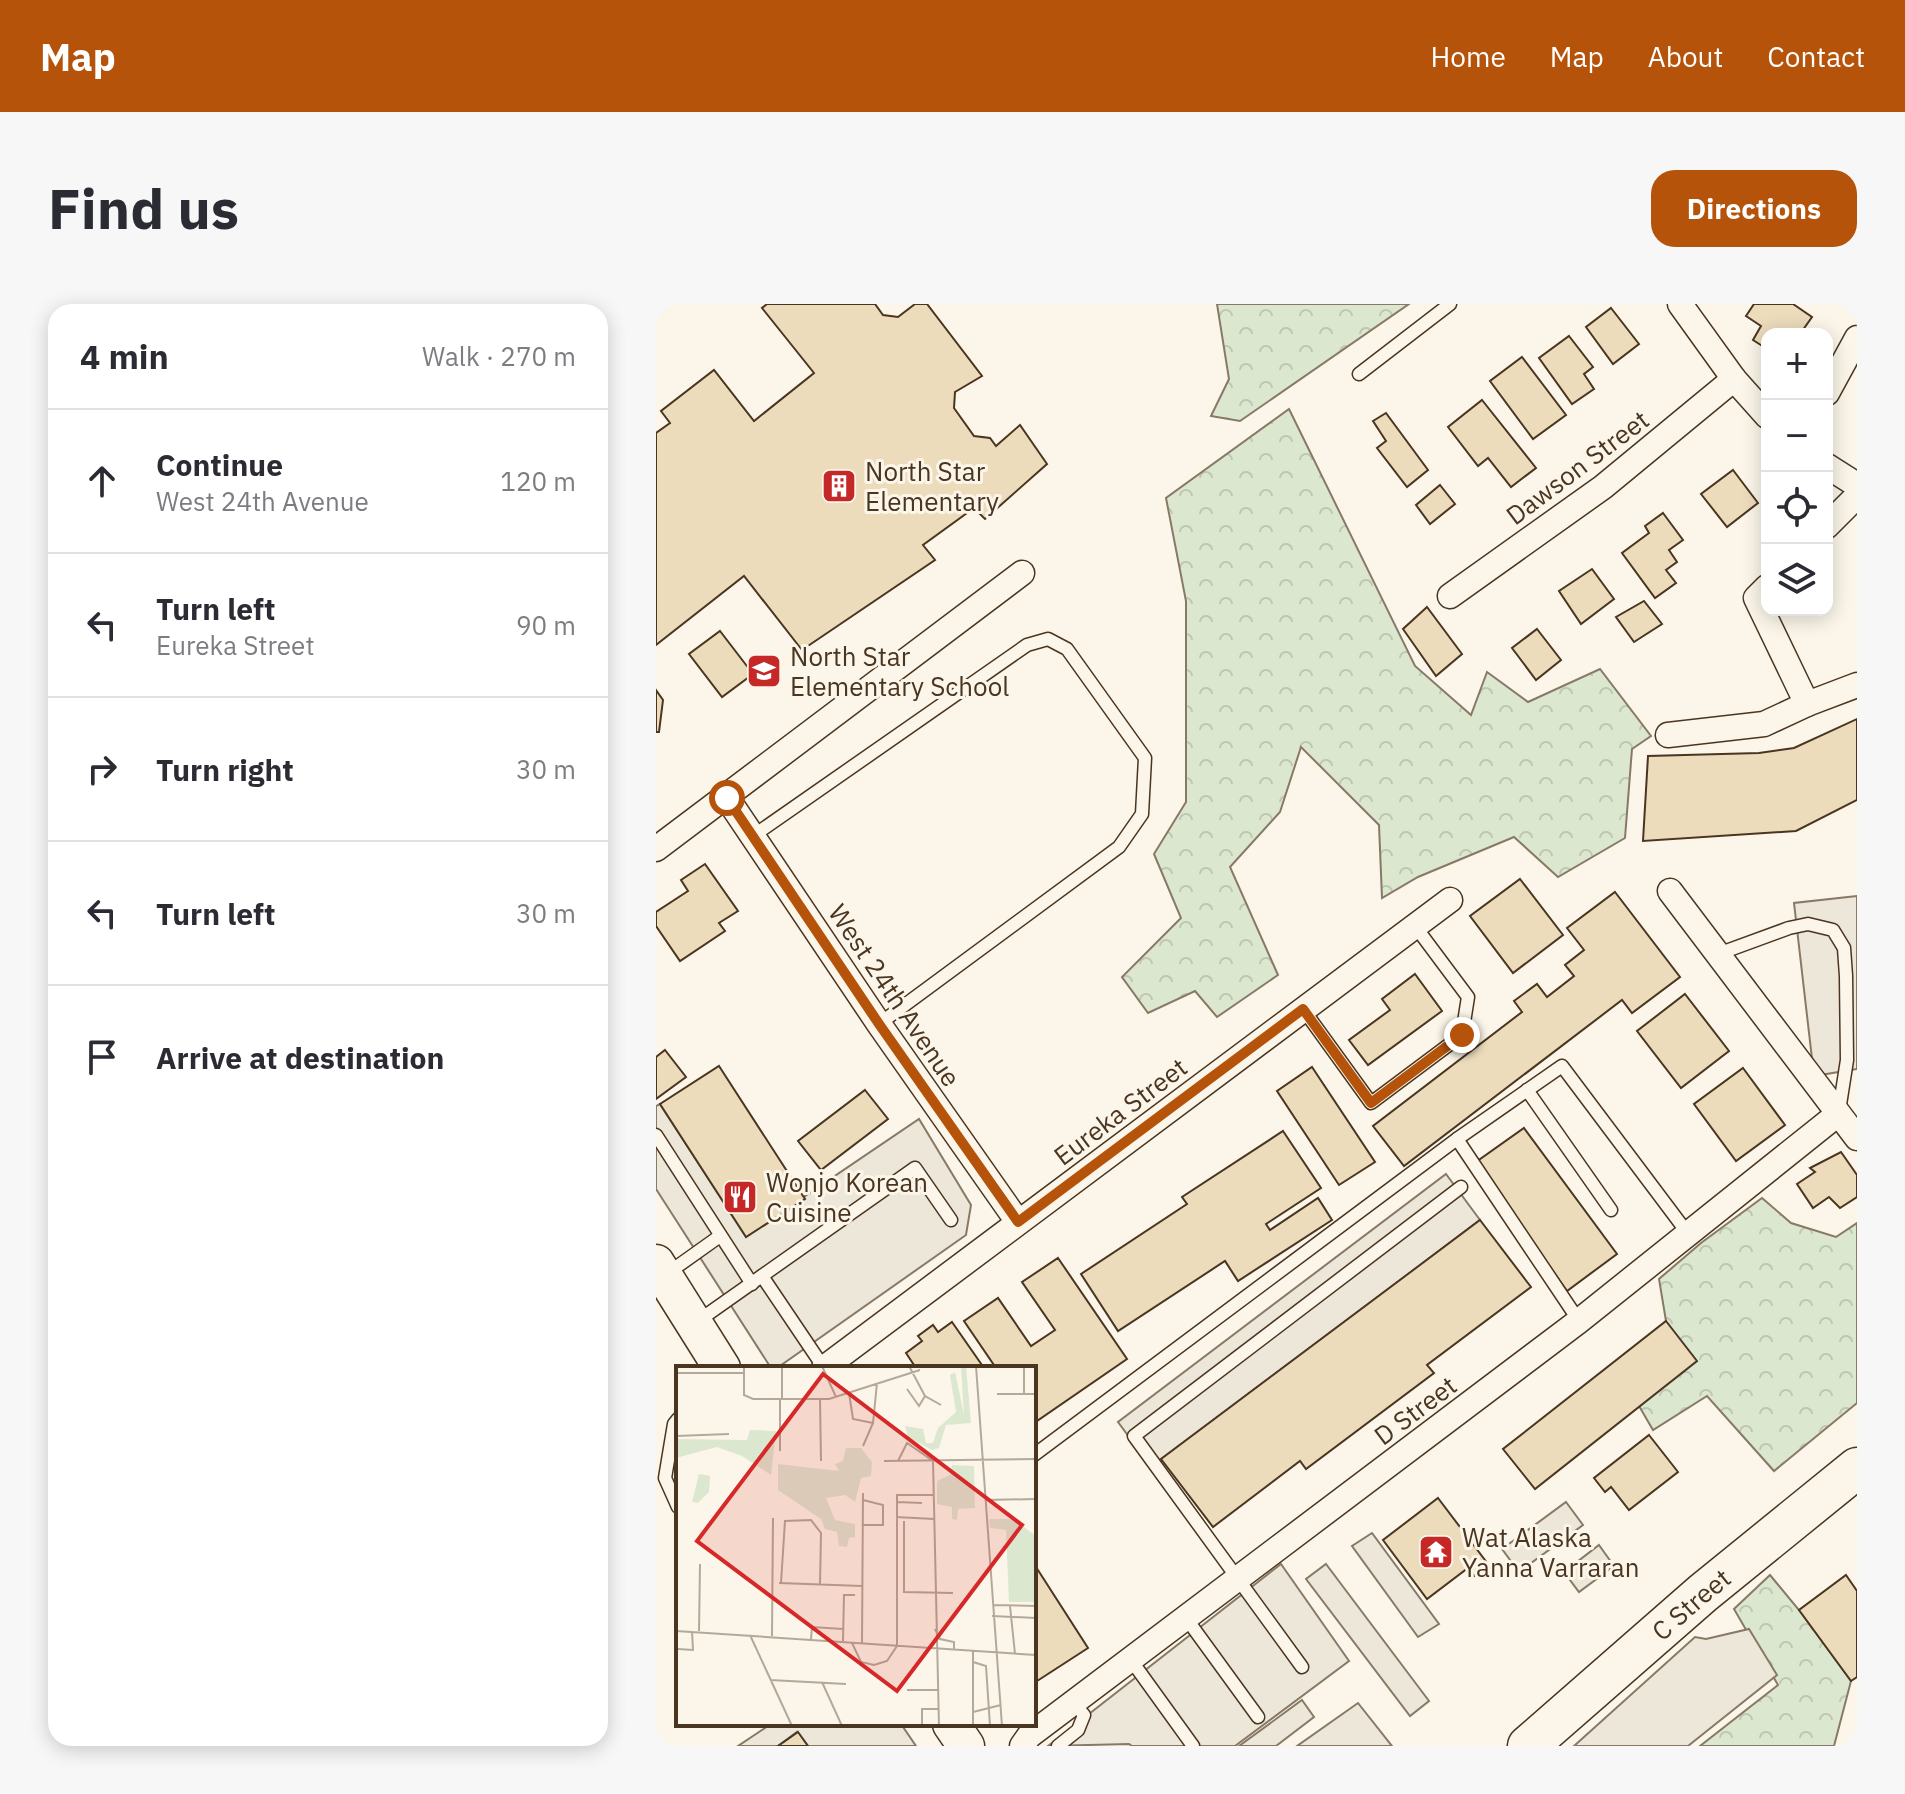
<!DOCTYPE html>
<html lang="en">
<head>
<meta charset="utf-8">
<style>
	:root { --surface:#fff; --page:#f7f7f7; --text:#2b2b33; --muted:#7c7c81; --line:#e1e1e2; --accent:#b45309 }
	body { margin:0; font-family:"IBM Plex Sans",sans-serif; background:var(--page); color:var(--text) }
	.controls { position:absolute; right:24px; top:24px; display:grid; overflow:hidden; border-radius:16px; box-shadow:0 4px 20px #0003 }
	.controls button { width:72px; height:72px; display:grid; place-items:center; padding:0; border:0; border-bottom:2px solid var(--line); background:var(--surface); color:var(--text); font:40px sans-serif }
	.stop { position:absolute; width:24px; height:24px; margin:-18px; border:6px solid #b45309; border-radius:50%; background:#fff }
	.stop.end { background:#b45309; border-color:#fff; box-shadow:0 2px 8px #0008 }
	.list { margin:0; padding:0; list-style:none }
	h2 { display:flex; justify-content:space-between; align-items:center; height:104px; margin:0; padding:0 32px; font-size:34px }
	h2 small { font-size:26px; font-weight:400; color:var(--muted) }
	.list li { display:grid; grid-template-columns:52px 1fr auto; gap:24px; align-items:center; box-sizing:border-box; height:144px; padding:0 32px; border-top:2px solid var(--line) }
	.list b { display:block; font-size:30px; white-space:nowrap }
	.list p { margin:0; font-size:26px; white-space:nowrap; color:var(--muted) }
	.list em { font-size:26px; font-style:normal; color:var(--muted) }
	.icon { flex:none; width:44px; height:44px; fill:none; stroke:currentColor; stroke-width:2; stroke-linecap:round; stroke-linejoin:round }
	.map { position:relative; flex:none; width:1201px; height:1442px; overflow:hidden; border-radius:24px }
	header { display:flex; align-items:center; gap:48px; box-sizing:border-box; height:112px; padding:0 40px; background:var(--accent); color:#fff }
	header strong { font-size:38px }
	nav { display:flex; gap:44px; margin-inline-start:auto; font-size:28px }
	.intro { display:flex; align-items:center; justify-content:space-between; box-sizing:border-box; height:192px; padding:0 48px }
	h1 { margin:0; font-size:56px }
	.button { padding:20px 36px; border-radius:24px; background:var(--accent); color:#fff; font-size:28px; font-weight:700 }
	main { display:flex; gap:48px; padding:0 48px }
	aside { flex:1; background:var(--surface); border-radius:24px; box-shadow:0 4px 20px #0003 }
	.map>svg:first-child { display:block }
</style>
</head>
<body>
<header>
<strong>Map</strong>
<nav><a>Home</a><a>Map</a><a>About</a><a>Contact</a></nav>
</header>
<div class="intro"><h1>Find us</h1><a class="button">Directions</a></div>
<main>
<aside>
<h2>4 min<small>Walk · 270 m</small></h2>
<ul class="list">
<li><svg class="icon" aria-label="ahead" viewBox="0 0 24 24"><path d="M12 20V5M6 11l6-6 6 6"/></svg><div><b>Continue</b><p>West 24th Avenue</p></div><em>120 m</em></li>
<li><svg class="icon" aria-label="left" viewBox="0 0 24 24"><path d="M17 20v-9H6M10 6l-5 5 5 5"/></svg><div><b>Turn left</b><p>Eureka Street</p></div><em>90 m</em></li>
<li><svg class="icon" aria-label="right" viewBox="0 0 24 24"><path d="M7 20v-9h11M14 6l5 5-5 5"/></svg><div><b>Turn right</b></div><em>30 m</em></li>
<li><svg class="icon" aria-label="left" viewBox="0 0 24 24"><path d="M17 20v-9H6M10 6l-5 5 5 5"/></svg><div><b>Turn left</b></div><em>30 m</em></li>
<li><svg class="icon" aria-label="arrive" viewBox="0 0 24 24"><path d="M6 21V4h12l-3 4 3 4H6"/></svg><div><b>Arrive at destination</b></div></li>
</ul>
</aside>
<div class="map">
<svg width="1201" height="1442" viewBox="0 0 1201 1442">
	<defs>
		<pattern id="forest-crowns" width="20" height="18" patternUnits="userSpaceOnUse" patternTransform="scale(2)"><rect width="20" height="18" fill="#dce7d0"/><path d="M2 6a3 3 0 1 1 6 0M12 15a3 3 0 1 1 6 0" fill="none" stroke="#bec7b2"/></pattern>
	</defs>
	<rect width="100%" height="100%" fill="#fbf6e9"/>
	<g fill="url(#forest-crowns)" stroke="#887966" stroke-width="2">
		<polygon points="561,0 753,0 584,117 555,112 573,75"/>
		<polygon points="633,105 759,362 815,411 831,368 872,398 944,365 995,432 976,445 969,534 902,573 858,533 762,573 726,594 723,521 645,443 624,508 574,563 622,671 561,713 539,687 492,709 466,673 525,614 498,550 530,498 530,297 510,194"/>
		<polygon points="1106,894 1135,919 1180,933 1201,919 1201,1099 1118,1167 1051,1092 997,1126 983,1102 1010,1017 1003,975 1045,939"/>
		<polygon points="1114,1271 1143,1306 1195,1377 1178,1442 1044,1442 1122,1381 1078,1305"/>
	</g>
	<g fill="#ede7d9" stroke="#887966" stroke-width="2">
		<polygon points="1201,592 1201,765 1158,772 1138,599"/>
		<polygon points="4,800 90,932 263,815 315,901 310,931 121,1064 115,1064 0,885 0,802"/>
		<polygon points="790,870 824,916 496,1164 462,1118"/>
		<polygon points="910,1198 927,1221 863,1268 846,1245"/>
		<polygon points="716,1229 783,1320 762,1333 696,1242"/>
		<polygon points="943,1241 958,1262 923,1288 908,1268"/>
		<polygon points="625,1260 693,1357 579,1442 476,1442 473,1440 392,1442"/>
		<polygon points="670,1260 773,1397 754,1412 650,1275"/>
		<polygon points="1093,1325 1121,1371 1032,1442 918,1442 1039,1333 1050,1335"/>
		<polygon points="646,1396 658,1413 620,1442 583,1442"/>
		<polygon points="702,1399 736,1442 641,1442"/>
		<polygon points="115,1420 245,1420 260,1442 152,1442 141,1428 122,1442 82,1442"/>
	</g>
	<g fill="#ecdcbc" stroke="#4a3520" stroke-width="2">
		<polygon points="111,0 219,0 227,11 242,13 259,0 271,0 326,72 299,88 298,104 318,132 334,134 340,142 364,121 391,160 329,215 318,204 267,241 279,256 146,346 88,272 0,341 0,129 14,119 5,107 58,66 98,117 158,69 106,4"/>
		<polygon points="1098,0 1137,0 1156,13 1144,30 1111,30 1111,45 1097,36 1105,22 1090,12"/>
		<polygon points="955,4 983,40 957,60 930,23"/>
		<polygon points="913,32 937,63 928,70 938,85 916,100 883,54"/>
		<polygon points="866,53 910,111 877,135 834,77"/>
		<polygon points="826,96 880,164 855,183 832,154 822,162 792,123"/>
		<polygon points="730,109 772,166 751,183 721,144 730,137 717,117"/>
		<polygon points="1077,166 1102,199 1071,223 1045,190"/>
		<polygon points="784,181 799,200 774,220 760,201"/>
		<polygon points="1007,209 1027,236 1013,246 1021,258 1010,266 1020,279 999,294 966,249 993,229 989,222"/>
		<polygon points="936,265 958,295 925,320 903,287"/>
		<polygon points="988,297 1006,320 978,338 960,313"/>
		<polygon points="771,303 806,350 780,372 747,325"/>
		<polygon points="881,325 905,356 880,376 856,344"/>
		<polygon points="64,327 97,370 66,393 33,350"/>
		<polygon points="0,386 7,396 3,428 0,428"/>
		<polygon points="1201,415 1201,496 1140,527 987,537 992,452 1103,449 1138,444"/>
		<polygon points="49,560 82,607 63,619 69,627 24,657 0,622 0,608 32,587 25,576"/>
		<polygon points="864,575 907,631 857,669 814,612"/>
		<polygon points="959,588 1024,673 976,709 966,696 748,862 717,822 866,708 858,697 881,680 891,693 918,672 909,661 928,646 911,624"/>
		<polygon points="759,670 786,707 712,761 693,736 734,706 726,695"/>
		<polygon points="1029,690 1073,747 1025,784 981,727"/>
		<polygon points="9,746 30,773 0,795 0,753"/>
		<polygon points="63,762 149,895 90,933 4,800"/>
		<polygon points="656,763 719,858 683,881 621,787"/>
		<polygon points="1087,764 1129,821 1080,857 1038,800"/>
		<polygon points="209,786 232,815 165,866 142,837"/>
		<polygon points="868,824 961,950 911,987 820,858"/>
		<polygon points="627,827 665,884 610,920 614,926 662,894 676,916 582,977 569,957 462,1027 425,970 531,900 526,893"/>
		<polygon points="1185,848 1201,871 1201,893 1184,904 1173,893 1157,904 1141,880 1159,868 1154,864"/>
		<polygon points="824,916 875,983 771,1061 778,1069 650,1165 644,1157 557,1223 505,1155"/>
		<polygon points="402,954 471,1055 378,1119 378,1064 340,1064 308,1017 342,994 375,1042 399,1026 366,978"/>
		<polygon points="1010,1017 1041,1057 879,1185 847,1145"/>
		<polygon points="296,1018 328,1064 260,1064 250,1049 266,1037 262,1032 277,1021 282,1028"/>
		<polygon points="993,1131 1022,1168 973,1206 955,1183 949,1188 938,1174"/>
		<polygon points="782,1194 832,1260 818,1272 812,1264 771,1295 727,1236"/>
		<polygon points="380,1263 432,1344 378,1379 378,1265"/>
		<polygon points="1190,1271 1201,1287 1201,1373 1195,1377 1143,1306"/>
		<polygon points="142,1428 152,1442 122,1442"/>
	</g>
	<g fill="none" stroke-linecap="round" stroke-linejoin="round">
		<g stroke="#4a3520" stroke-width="15">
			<g id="lane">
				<polyline points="703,70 794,0"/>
				<polyline points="97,532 371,341 392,335 411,345 489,454 486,510 463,543 223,720"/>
				<polyline points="1062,650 1133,624 1152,620 1177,626 1188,644 1190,672 1191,756 1183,807"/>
				<polyline points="647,705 715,799 806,731 812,693 759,622"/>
				<polyline points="871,786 955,906"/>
				<polyline points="0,831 96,980"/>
				<polyline points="801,835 923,1017"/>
				<polyline points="12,969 64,932"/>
				<polyline points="106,972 168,1064"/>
				<polyline points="42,1017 259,864 295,916"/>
				<polyline points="22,1115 18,1120 9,1174 22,1203"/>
				<polyline points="378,1151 801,835 906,762 1033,931"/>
				<polyline points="530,1314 602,1413"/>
				<polyline points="475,1356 537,1442"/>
				<polyline points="646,1363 478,1132 805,883"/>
				<polyline points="402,1442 422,1426 428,1411 418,1399"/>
			</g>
		</g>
		<g stroke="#4a3520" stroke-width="27">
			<g id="street">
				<polyline points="1024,0 1078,75 1111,112"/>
				<polyline points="1171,89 1201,34"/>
				<polyline points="1171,162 1201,181"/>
				<polyline points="1171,222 1201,192"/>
				<polyline points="1111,283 1100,294 1151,400 1201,381"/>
				<polyline points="794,292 947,183 1078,75"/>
				<polyline points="1012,431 1108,420 1151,400"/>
				<polyline points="71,494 223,720 362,918"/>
				<polyline points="0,545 366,269"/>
				<polyline points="1014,587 1201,834"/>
				<polyline points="168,1064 794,596"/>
				<polyline points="366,1442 373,1432 923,1017 1182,810"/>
			</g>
		</g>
		<g stroke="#4a3520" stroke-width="39">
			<g id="secondary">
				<polyline points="0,959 66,1064"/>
				<polyline points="295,1420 310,1442"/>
			</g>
		</g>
		<g stroke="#4a3520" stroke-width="43">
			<g id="primary">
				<path id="s1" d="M872 1442 1047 1289 1201 1164"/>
			</g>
		</g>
		<use href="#lane" stroke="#fbf6e9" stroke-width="12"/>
		<use href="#street" stroke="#fbf6e9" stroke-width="24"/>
		<use href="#secondary" stroke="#fbf6e9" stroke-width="36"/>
		<use href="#primary" stroke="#fbf6e9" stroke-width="40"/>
	</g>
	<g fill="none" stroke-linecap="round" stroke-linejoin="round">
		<polyline stroke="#b45309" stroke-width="10" points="71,494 223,720 362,918 647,705 715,799 806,731"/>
	</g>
	<defs>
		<g id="building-square" transform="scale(1.8)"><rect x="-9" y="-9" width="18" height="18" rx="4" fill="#c62828" stroke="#fbf6e9"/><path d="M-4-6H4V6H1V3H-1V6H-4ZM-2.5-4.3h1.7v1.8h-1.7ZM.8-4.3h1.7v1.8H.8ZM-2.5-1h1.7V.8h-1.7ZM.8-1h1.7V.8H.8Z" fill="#fff"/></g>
		<g id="school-square" transform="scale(1.8)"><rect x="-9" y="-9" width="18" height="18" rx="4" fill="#c62828" stroke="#fbf6e9"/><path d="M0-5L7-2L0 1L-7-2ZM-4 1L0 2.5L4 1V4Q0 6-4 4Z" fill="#fff"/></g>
		<g id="restaurant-square" transform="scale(1.8)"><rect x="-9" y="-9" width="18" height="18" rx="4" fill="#c62828" stroke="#fbf6e9"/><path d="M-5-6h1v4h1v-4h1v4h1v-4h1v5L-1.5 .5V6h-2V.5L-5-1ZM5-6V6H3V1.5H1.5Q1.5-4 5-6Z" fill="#fff"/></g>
		<g id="temple-square" transform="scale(1.8)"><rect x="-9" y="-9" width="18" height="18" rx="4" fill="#c62828" stroke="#fbf6e9"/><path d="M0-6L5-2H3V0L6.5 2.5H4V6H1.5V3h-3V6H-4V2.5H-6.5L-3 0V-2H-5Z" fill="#fff"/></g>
	</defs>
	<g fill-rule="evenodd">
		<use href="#building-square" x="183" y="182"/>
		<use href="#school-square" x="108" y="367"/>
		<use href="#restaurant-square" x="84" y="893"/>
		<use href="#temple-square" x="780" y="1248"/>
	</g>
	<g text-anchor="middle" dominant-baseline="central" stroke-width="6" stroke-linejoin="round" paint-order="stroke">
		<g font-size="26" fill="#4a3520" stroke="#fbf6e9">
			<text transform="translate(921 163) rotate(-37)">Dawson Street</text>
			<text transform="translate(239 691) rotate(56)">West 24th Avenue</text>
			<text transform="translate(464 807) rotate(-37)">Eureka Street</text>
			<text transform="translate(759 1106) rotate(-37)">D Street</text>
			<text stroke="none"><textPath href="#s1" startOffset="216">C Street</textPath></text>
		</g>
		<g font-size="26" fill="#4a3520" stroke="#fbf6e9" text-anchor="start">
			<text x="209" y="167">North Star<tspan x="209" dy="30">Elementary</tspan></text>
			<text x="134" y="352">North Star<tspan x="134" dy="30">Elementary School</tspan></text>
			<text x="110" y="878">Wonjo Korean<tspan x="110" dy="30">Cuisine</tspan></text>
			<text x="806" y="1233">Wat Alaska<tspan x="806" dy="30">Yanna Varraran</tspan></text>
		</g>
	</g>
	<g transform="translate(20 1062)">
		<rect width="360" height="360" fill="#fbf6e9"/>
		<path d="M23 108 34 110 33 126 22 137 16 136Z" fill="#dce7d0"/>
		<path d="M285 0H290L295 57 270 59 263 82 256 84 232 71 229 60 247 63 250 77H257L262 62 280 46 274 9 279 6 288 49ZM74 64 100 65 95 109 66 90 41 81 0 92V73L71 74ZM170 82H185L196 96 195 110 185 112 179 136 169 129 150 132 159 154 179 158V171L173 172 171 181 163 180 161 166 149 163 145 153 102 124V98L163 105 159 98 167 95ZM276 99 298 100 299 142 282 143 281 154 276 153V141L261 138V115L274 109ZM313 153H337L360 170V236H333L330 164 314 162Z" fill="#dce7d0"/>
		<path fill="none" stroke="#b4a999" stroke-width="2" d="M68 0V29L77 33H153L244 4M146 0 160 31M233 0 249 30 265 39M300 0 326 360M348 0V28M0 7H68M231 23 243 40 249 30M173 27 177 53 197 57 201 17M321 28H360M104 32V85M106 32V0M144 33 145 95M0 70 53 68M187 80 197 57M208 95 360 93M222 95 231 77 257 95 263 360M309 134 360 133M221 136 246 137M220 151 258 153M228 155V226L277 227M187 159H207V139L187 134M103 217 186 220M105 217 109 155 135 154 145 167 144 219M317 239 360 240M334 240 339 288M316 250 360 252M259 263 264 273 278 276V284M0 265 360 289M23 265 24 198M74 269 116 360M96 270 97 152M135 273 136 261 167 263M167 275 168 229H179M176 277 185 296 198 299 211 295 221 280V129H258M186 277 187 127M2 283 17 284 16 265M297 296 310 300 314 360M94 314 170 318M146 316 166 360M231 324H263M297 346 325 339M246 360V343H263M297 360V285"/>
		<path fill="#d62828" fill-opacity="0.15" stroke="#d62828" stroke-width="4" d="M147 8 346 159 221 325 21 175Z"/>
		<rect width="360" height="360" fill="none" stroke="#4a3520" stroke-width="4"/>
	</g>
</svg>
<div class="controls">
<button>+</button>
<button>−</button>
<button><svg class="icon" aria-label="locate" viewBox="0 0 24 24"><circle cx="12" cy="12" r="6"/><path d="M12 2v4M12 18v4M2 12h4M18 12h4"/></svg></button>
<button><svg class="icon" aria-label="layers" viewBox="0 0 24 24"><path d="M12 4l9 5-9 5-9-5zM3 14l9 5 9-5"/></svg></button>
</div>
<div class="stop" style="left:71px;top:494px"></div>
<div class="stop end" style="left:806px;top:731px"></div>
</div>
</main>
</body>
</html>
